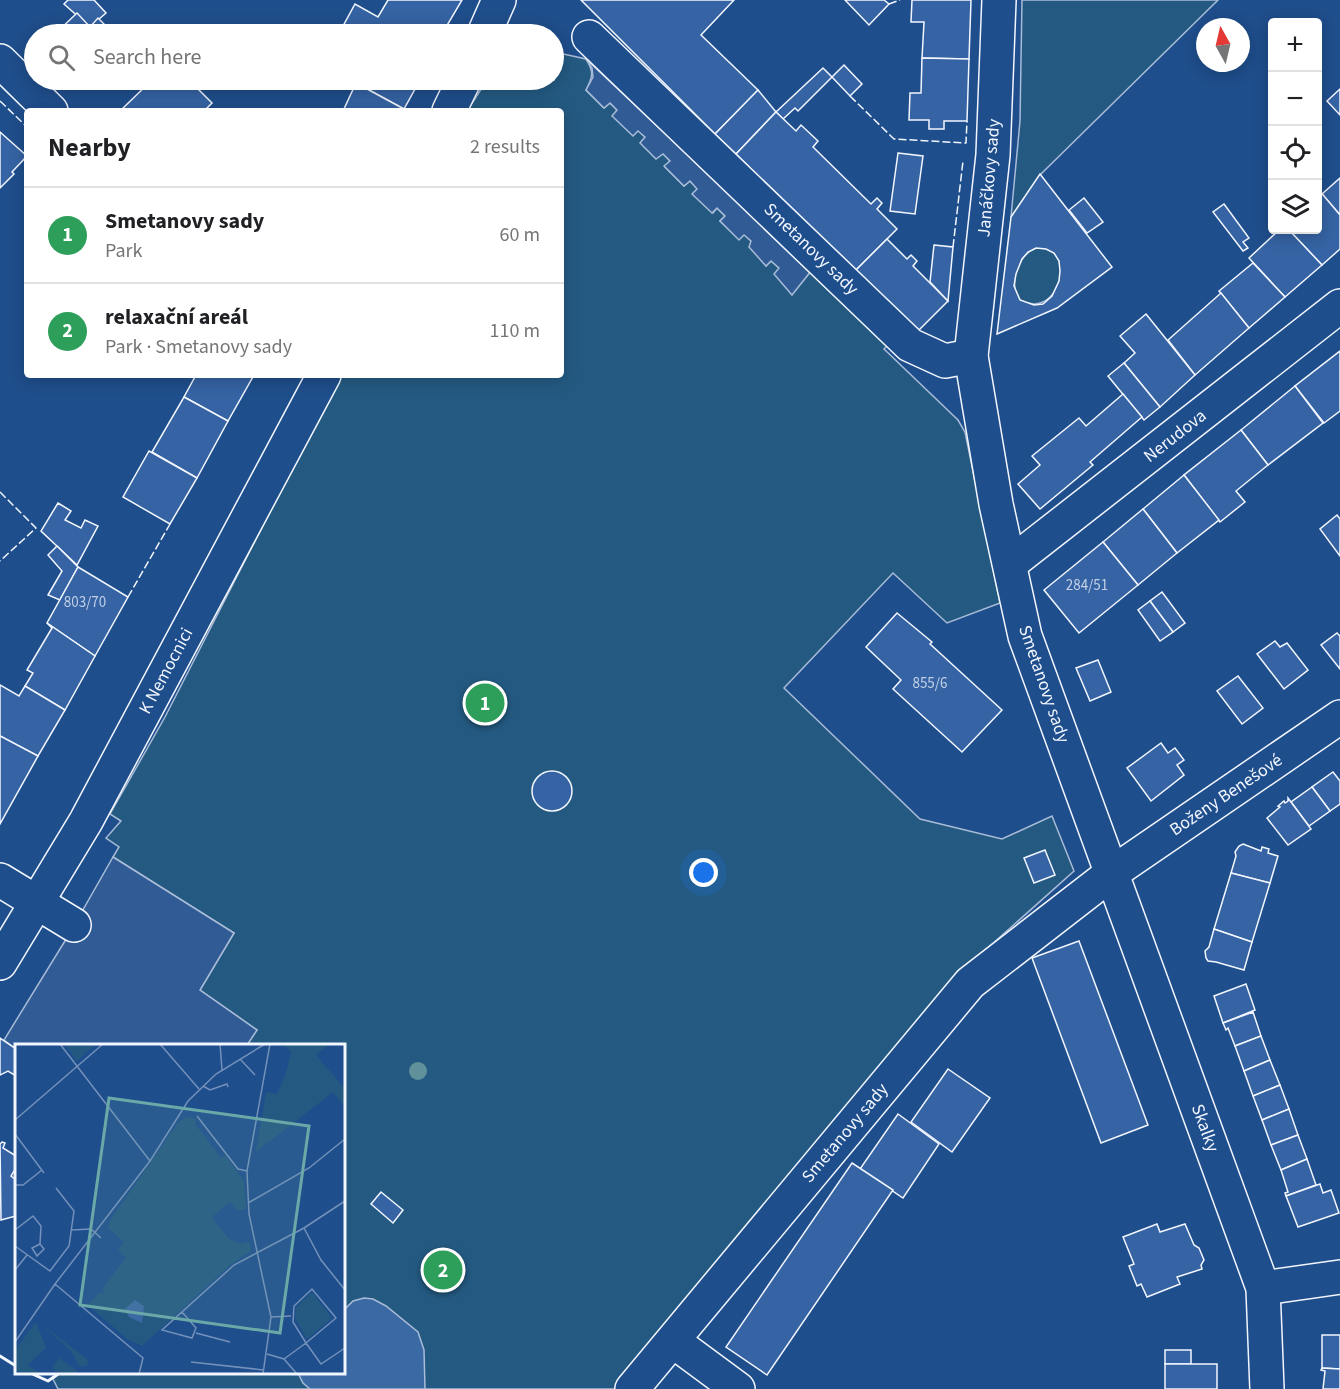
<!DOCTYPE html>
<html lang="en">
<head>
<meta charset="utf-8">
<style>
	:root { --surface:#fff; --page:#f6f6f6; --text:#202124; --muted:#757577; --line:#e0e0e0; --accent:#0f766e }
	body { margin:0; font-family:"Source Sans 3",sans-serif; background:var(--page); color:var(--text) }
	.controls { position:absolute; right:18px; top:18px; display:grid; overflow:hidden; border-radius:6px; box-shadow:0 3px 15px #0003 }
	.controls button { width:54px; height:54px; display:grid; place-items:center; padding:0; border:0; border-bottom:2px solid var(--line); background:var(--surface); color:var(--text); font:30px sans-serif }
	.compass { position:absolute; left:1196px; top:18px; width:54px; height:54px; border-radius:50%; background:var(--surface); box-shadow:0 3px 15px #0003; rotate:352deg }
	.you { position:absolute; left:704px; top:873px; width:21px; height:21px; margin:-15px; border:4px solid #fff; border-radius:50%; background:#1a73e8; box-shadow:0 0 0 9px #1a73e833 }
	.badge { display:grid; place-items:center; width:39px; height:39px; border-radius:50%; background:var(--accent); color:#fff; font-size:20px; font-weight:700 }
	.pin { position:absolute; translate:-50% -50%; border:3px solid #fff; box-shadow:0 2px 6px #0006 }
	.list { margin:0; padding:0; list-style:none }
	h2 { display:flex; justify-content:space-between; align-items:center; height:78px; margin:0; padding:0 24px; font-size:26px }
	h2 small { font-size:20px; font-weight:400; color:var(--muted) }
	.list li { display:grid; grid-template-columns:39px 1fr auto; gap:18px; align-items:center; box-sizing:border-box; height:96px; padding:0 24px; border-top:2px solid var(--line) }
	.list b { display:block; font-size:22px; white-space:nowrap }
	.list p { margin:0; font-size:20px; white-space:nowrap; color:var(--muted) }
	.list em { font-size:20px; font-style:normal; color:var(--muted) }
	.icon { flex:none; width:33px; height:33px; fill:none; stroke:currentColor; stroke-width:2; stroke-linecap:round; stroke-linejoin:round }
	.map { position:relative; flex:none; width:1340px; height:1389px; overflow:hidden }
	.search { position:absolute; background:var(--surface); box-shadow:0 3px 15px #0003; left:24px; top:24px; width:540px; height:66px; display:flex; align-items:center; gap:15px; box-sizing:border-box; padding:0 21px; border-radius:33px; color:var(--muted); font-size:22px }
	.panel { position:absolute; background:var(--surface); box-shadow:0 3px 15px #0003; left:24px; top:108px; width:540px; height:270px; border-radius:6px }
	.map>svg:first-child { display:block }
</style>
</head>
<body>
<div class="map">
<svg width="1340" height="1389" viewBox="0 0 1340 1389">
	<rect width="100%" height="100%" fill="#1f4e8c"/>
	<g fill="#245a82" stroke="#a8bbd7" stroke-width="1.5">
		<polygon points="1022,0 1218,0 1041,174 1011,217 1020,121"/>
		<path d="M554 52 586 59C594 71 593 77 586 90L604 108 610 103 617 110 633 135 638 130 646 138 656 158 663 153 670 161 665 167 684 186 690 181 698 189 693 194 713 213 717 208 725 216 720 221 739 239 744 234 752 242 766 266 771 261 779 268 792 294 811 271 887 346 884 349 958 420 965 432 1000 603 947 623 893 573 784 688 920 819 1002 839 1052 816 1074 871 951 981 618 1389H58L53 1379 61 1372H344V1046L247 1045 257 1030 200 990 234 933 113 857 119 847 106 838 121 821 110 814 165 717 340 375H561V111H467L487 80H554Z"/>
		<path d="M1036 248C1043 248 1049 248 1054 253 1071 269 1053 318 1020 300 1008 284 1018 255 1036 248Z"/>
	</g>
	<g fill="#305b95" stroke="#a8bbd7" stroke-width="1.5">
		<polygon points="586,59 811,271 792,295 774,274 779,268 771,261 766,266 749,247 751,241 744,235 739,240 720,221 725,216 717,208 712,213 692,194 697,189 690,181 684,186 664,166 670,161 663,154 656,159 640,143 645,137 638,131 633,136 612,116 617,110 610,103 604,108 586,90 593,77 592,68"/>
		<polygon points="113,857 234,933 200,990 257,1030 247,1045 16,1046 16,1049 4,1040 68,936"/>
	</g>
	<polygon fill="#3b69a3" stroke="#a8bbd7" stroke-width="1.5" points="364,1298 373,1299 386,1306 418,1332 424,1350 425,1389 310,1389 303,1383 298,1373 344,1372 344,1310 353,1301"/>
	<g fill="#3563a3" stroke="#f2f6ff" stroke-width="1.5" fill-rule="evenodd">
		<polygon points="68,0 94,0 106,13 90,27 64,4"/>
		<polygon points="388,0 462,0 442,34 356,34 342,28 355,4 378,17"/>
		<polygon points="581,0 734,0 701,35 758,90 715,134"/>
		<polygon points="845,0 884,0 889,4 869,25"/>
		<polygon points="912,0 971,0 969,59 922,58 924,22 911,22"/>
		<polygon points="77,13 90,27 98,18 114,34 55,34"/>
		<polygon points="922,58 969,59 967,121 944,121 944,129 929,129 929,120 909,120 910,93 921,93"/>
		<polygon points="844,65 862,84 850,96 832,77"/>
		<polygon points="823,68 832,77 798,111 795,108 783,119 776,112"/>
		<polygon points="152,80 189,80 212,103 204,111 120,111"/>
		<polygon points="358,80 420,80 404,109 356,83"/>
		<polygon points="356,83 404,109 403,111 343,111"/>
		<polygon points="1340,89 1340,115 1327,101"/>
		<polygon points="758,90 776,112 736,154 715,134"/>
		<polygon points="776,112 796,131 801,125 818,141 813,147 871,204 877,198 882,203 877,209 897,229 855,271 736,154"/>
		<polygon points="0,132 27,156 12,172 14,174 0,188"/>
		<polygon points="898,153 923,156 915,214 890,211"/>
		<path d="M1040 174 1112 267 1057 308 997 334 1011 217ZM1036 248 1046 249 1054 253 1059 261 1060 271 1059 281 1052 296 1043 304 1034 305 1020 300 1014 286 1016 274 1022 259 1028 252Z"/>
		<polygon points="1340,178 1340,215 1322,194"/>
		<polygon points="1318,189 1340,215 1340,249 1322,265 1289,230 1318,230"/>
		<polygon points="1084,198 1103,222 1087,233 1069,210"/>
		<polygon points="1224,204 1249,238 1243,242 1248,248 1243,251 1213,212"/>
		<polygon points="1279,230 1289,230 1322,265 1285,297 1249,258"/>
		<polygon points="887,239 907,259 911,255 917,261 913,266 948,301 917,332 855,271"/>
		<polygon points="934,245 953,247 948,301 930,282"/>
		<polygon points="1253,263 1285,297 1249,328 1219,291"/>
		<polygon points="1221,293 1249,328 1195,375 1168,340"/>
		<polygon points="1146,314 1195,375 1160,407 1124,363 1135,353 1120,336"/>
		<polygon points="1340,351 1340,411 1324,423 1295,386"/>
		<polygon points="1124,363 1160,407 1144,420 1108,376"/>
		<polygon points="196,375 254,375 228,421 184,397"/>
		<polygon points="1295,386 1323,423 1268,465 1241,430"/>
		<polygon points="1123,394 1142,417 1090,462 1093,465 1040,509 1018,484 1040,465 1032,456 1079,418 1086,426"/>
		<polygon points="184,397 228,421 197,478 152,452"/>
		<polygon points="1241,430 1268,465 1236,491 1245,502 1220,522 1184,475"/>
		<polygon points="149,451 197,478 170,524 123,497"/>
		<polygon points="1184,475 1219,520 1177,553 1143,509"/>
		<polygon points="58,503 71,511 65,520 81,528 85,520 98,526 77,565 41,531"/>
		<polygon points="1143,509 1177,553 1138,585 1103,542"/>
		<polygon points="1337,515 1340,519 1340,556 1320,529"/>
		<polygon points="1103,542 1138,585 1079,633 1044,590"/>
		<polygon points="57,546 78,567 60,600 48,595 62,571 48,555"/>
		<polygon points="78,567 128,597 95,656 47,623"/>
		<polygon points="1162,592 1185,623 1173,632 1150,601"/>
		<polygon points="1150,601 1173,632 1160,641 1138,610"/>
		<polygon points="897,613 932,642 930,644 1002,710 962,752 893,689 901,680 866,647"/>
		<polygon points="47,623 95,656 65,710 25,686 33,673 27,670 52,628"/>
		<polygon points="1337,633 1340,636 1340,669 1321,645"/>
		<polygon points="1275,641 1280,647 1287,643 1308,670 1284,689 1257,654"/>
		<polygon points="1098,660 1111,692 1090,701 1076,668"/>
		<polygon points="1238,676 1263,708 1242,724 1217,691"/>
		<polygon points="0,685 19,696 25,686 65,710 38,756 0,736"/>
		<polygon points="0,736 38,756 0,824"/>
		<polygon points="1161,743 1168,753 1175,748 1184,760 1177,765 1184,775 1151,801 1127,768"/>
		<circle cx="552" cy="791" r="20"/>
		<polygon points="1333,772 1340,781 1340,804 1330,811 1312,787"/>
		<polygon points="1312,787 1330,811 1309,826 1291,802"/>
		<polygon points="1288,798 1311,829 1288,845 1267,818 1280,807 1278,806 1284,801 1285,803 1288,801"/>
		<polygon points="1243,844 1261,851 1262,847 1269,849 1268,853 1278,856 1270,883 1231,873 1236,856 1235,852 1239,846"/>
		<polygon points="1045,850 1055,875 1034,883 1024,858"/>
		<polygon points="1231,873 1270,883 1252,942 1214,929"/>
		<polygon points="1214,929 1252,942 1244,970 1216,962 1208,961 1206,958 1205,951 1209,947"/>
		<polygon points="1079,941 1148,1125 1101,1143 1032,958"/>
		<polygon points="1246,984 1255,1010 1223,1023 1214,996"/>
		<polygon points="1253,1012 1261,1036 1235,1046 1228,1028 1226,1030 1223,1023"/>
		<polygon points="1261,1036 1270,1060 1244,1071 1235,1046"/>
		<polygon points="0,1038 16,1049 16,1076 8,1071 0,1075"/>
		<polygon points="1270,1060 1280,1085 1253,1096 1244,1071"/>
		<polygon points="948,1069 990,1098 952,1152 911,1122"/>
		<polygon points="1280,1085 1289,1109 1262,1120 1253,1096"/>
		<polygon points="1289,1109 1298,1135 1271,1145 1262,1120"/>
		<polygon points="898,1114 939,1144 903,1198 860,1169"/>
		<polygon points="1298,1135 1307,1159 1281,1170 1271,1145"/>
		<polygon points="2,1142 5,1143 3,1148 16,1156 16,1168 11,1176 16,1180 16,1216 1,1220 0,1144"/>
		<polygon points="1307,1159 1316,1185 1286,1196 1285,1193 1288,1192 1281,1170"/>
		<polygon points="852,1163 893,1190 767,1375 726,1347"/>
		<polygon points="1320,1184 1323,1193 1331,1190 1339,1213 1298,1227 1286,1196"/>
		<polygon points="381,1192 403,1210 393,1223 371,1204"/>
		<polygon points="1157,1224 1160,1232 1185,1224 1194,1245 1199,1248 1204,1260 1201,1265 1202,1269 1177,1277 1180,1284 1147,1297 1141,1284 1137,1286 1129,1266 1134,1264 1123,1237"/>
		<polygon points="1322,1335 1340,1335 1340,1369 1322,1368"/>
		<rect x="1165" y="1350" width="26" height="14"/>
		<rect x="1165" y="1364" width="52" height="25"/>
		<polygon points="1322,1368 1340,1369 1340,1389 1323,1389 1325,1371 1321,1370"/>
	</g>
	<g fill="none" stroke-linecap="round" stroke-linejoin="round">
		<g stroke="#f2f6ff" stroke-width="36">
			<g id="minor">
				<polyline points="999,0 993,155 971,356 996,504 1025,636 1263,1288 1267,1389"/>
				<polyline points="484,34 499,0"/>
				<polyline points="589,37 910,345 945,361 971,356"/>
				<polyline points="0,61 51,111"/>
				<polyline points="449,111 464,80"/>
				<polyline points="1010,564 1340,306"/>
				<polyline points="0,880 74,925"/>
				<polyline points="0,963 86,821 324,375"/>
				<polyline points="1263,1288 1340,1277"/>
				<polyline points="673,1341 738,1389"/>
				<polyline points="632,1389 970,983 1112,873 1340,717"/>
			</g>
		</g>
		<use href="#minor" stroke="#1f4e8c" stroke-width="33"/>
		<g stroke="#f2f6ff" stroke-width="1.5" stroke-dasharray="8 3" stroke-linecap="butt">
			<polyline points="889,4 900,0"/>
			<polyline points="850,96 894,139 966,143 967,121"/>
			<polyline points="0,101 27,127"/>
			<polyline points="953,247 963,161"/>
			<polyline points="0,492 36,528 0,561"/>
			<polyline points="128,597 170,524"/>
		</g>
		<g stroke="#f2f6ff" stroke-width="3">
			<polyline points="0,1356 16,1366"/>
			<polyline points="28,1372 48,1381 61,1372"/>
		</g>
	</g>
	<circle fill="#61919a" cx="418" cy="1071" r="9"/>
	<g text-anchor="middle" dominant-baseline="central" stroke-width="4.5" stroke-linejoin="round" paint-order="stroke">
		<g font-size="15" fill="#c3d1e8">
			<text x="1087" y="585">284/51</text>
			<text x="85" y="602">803/70</text>
			<text x="930" y="683">855/6</text>
		</g>
		<g font-size="18" fill="#f2f6ff" stroke="#1f4e8c">
			<text transform="translate(989 178) rotate(-85)">Janáčkovy sady</text>
			<text transform="translate(811 249) rotate(44)">Smetanovy sady</text>
			<text transform="translate(1175 436) rotate(-38)">Nerudova</text>
			<text transform="translate(166 671) rotate(-62)">K Nemocnici</text>
			<text transform="translate(1044 684) rotate(71)">Smetanovy sady</text>
			<text transform="translate(1226 795) rotate(-34)">Boženy Benešové</text>
			<text transform="translate(1205 1128) rotate(70)">Skalky</text>
			<text transform="translate(845 1133) rotate(-50)">Smetanovy sady</text>
		</g>
	</g>
	<g transform="translate(15 1044)">
		<rect width="330" height="330" fill="#1f4e8c"/>
		<path d="M50 0H80V1L62 17ZM267 0H315L301 11 330 45V63L318 48 241 108 251 48 262 50 271 29 276 8ZM171 73 181 75 180 80 206 114 210 111 229 137 231 165 223 167 215 158 197 173 214 195 226 200 234 198 236 207 216 220 127 302 112 295 73 261 84 249H89L88 244 111 213 103 206 109 198 93 184 94 178 163 79ZM297 248 317 274 292 295 280 274 281 263ZM21 278 31 304 13 321 25 330H5L0 326V306ZM28 281 73 316 72 322H64L56 307ZM44 314 61 326 63 330H45L37 324Z" fill="#245a82"/>
		<path d="M120 256 129 262 127 279 114 273 110 265Z" fill="#3b69a3"/>
		<path fill="none" stroke="#7391ba" stroke-width="1.5" d="M45 0 135 117M145 0 184 45M205 0 207 26M225 15 240 31M188 42 195 46 212 40 213 43M182 72 223 125 232 127M0 76 88 0M0 90 29 129M0 141H8L27 126M233 159 294 124 330 95M289 184 306 216 330 246M0 186 18 172 26 182 25 200 29 205 22 212 17 204 25 200M56 186 76 185 86 194M0 202 35 227 54 202 59 167 41 144M0 226 12 211M40 240 128 314 124 330M167 268 181 284 177 294 147 286 219 221 289 184 330 157M256 273 276 272M181 289 215 298M0 298 40 240 135 117 173 57 201 30 250 0M252 310 269 315 282 330M269 315 291 299 321 274 297 245 279 262 278 278 291 299 306 320 330 304M176 318 249 326M248 330 256 273 234 170 232 127 255 0"/>
		<path fill="#6aa9a8" fill-opacity="0.15" stroke="#6aa9a8" stroke-width="3" d="M94 54 294 82 265 289 65 261Z"/>
		<rect width="330" height="330" fill="none" stroke="#f2f6ff" stroke-width="3"/>
	</g>
</svg>
<div class="controls">
<button>+</button>
<button>−</button>
<button><svg class="icon" aria-label="locate" viewBox="0 0 24 24"><circle cx="12" cy="12" r="6"/><path d="M12 2v4M12 18v4M2 12h4M18 12h4"/></svg></button>
<button><svg class="icon" aria-label="layers" viewBox="0 0 24 24"><path d="M12 4l9 5-9 5-9-5zM3 14l9 5 9-5"/></svg></button>
</div>
<svg class="compass" viewBox="-18 -18 36 36"><path d="M0-13l5 13h-10z" fill="#e53935"/><path d="M0 13l5-13h-10z" fill="#757577"/></svg>
<div class="you"></div>
<div class="pin badge" style="left:485px;top:703px;background:#2e9e5b">1</div>
<div class="pin badge" style="left:443px;top:1270px;background:#2e9e5b">2</div>
<div class="search"><svg class="icon" aria-label="search" viewBox="0 0 24 24"><circle cx="10" cy="10" r="6"/><path d="M15 15l6 6"/></svg>Search here</div>
<section class="panel">
<h2>Nearby<small>2 results</small></h2>
<ul class="list">
<li><span class="badge" style="background:#2e9e5b">1</span><div><b>Smetanovy sady</b><p>Park</p></div><em>60 m</em></li>
<li><span class="badge" style="background:#2e9e5b">2</span><div><b>relaxační areál</b><p>Park · Smetanovy sady</p></div><em>110 m</em></li>
</ul>
</section>
</div>
</body>
</html>
